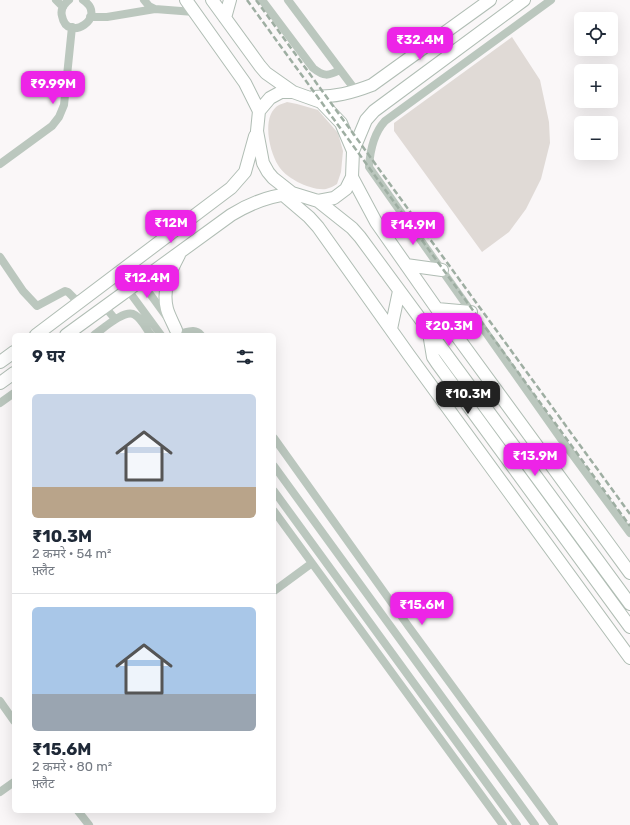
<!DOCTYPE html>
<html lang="hi">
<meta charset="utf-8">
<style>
:root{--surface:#fff;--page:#f6f6f7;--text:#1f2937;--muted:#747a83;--line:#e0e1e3;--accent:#ed24e7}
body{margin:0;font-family:Rubik,"Noto Sans Devanagari",sans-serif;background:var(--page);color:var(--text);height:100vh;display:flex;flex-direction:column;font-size:15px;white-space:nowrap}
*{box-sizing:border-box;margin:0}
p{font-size:13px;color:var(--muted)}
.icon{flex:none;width:22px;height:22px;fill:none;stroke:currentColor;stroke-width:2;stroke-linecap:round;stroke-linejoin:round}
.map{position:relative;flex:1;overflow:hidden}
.panel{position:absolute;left:12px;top:333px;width:264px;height:480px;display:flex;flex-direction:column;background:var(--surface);border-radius:6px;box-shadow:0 4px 16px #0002}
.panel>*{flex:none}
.tools{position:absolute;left:574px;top:12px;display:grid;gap:8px}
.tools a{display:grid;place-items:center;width:44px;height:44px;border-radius:6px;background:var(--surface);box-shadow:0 4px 16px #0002;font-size:20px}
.price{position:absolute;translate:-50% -34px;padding:0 9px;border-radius:8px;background:var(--accent);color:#fff;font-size:13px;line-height:26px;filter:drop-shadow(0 1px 2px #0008)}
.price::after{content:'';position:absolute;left:50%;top:24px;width:12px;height:9px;margin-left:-6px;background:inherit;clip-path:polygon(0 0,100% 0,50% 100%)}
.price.active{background:#222;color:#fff}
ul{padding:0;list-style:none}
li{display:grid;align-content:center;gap:8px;height:212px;padding:0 20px}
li+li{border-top:1px solid var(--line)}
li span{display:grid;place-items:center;height:124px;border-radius:6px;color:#555}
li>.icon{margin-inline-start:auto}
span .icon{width:72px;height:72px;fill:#fffc;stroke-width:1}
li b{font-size:17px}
h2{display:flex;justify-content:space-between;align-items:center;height:48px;padding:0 20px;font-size:17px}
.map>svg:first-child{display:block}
.green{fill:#e0dad6}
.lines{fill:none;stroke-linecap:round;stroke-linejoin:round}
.secondary-casing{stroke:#b0bdb4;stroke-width:14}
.street{stroke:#bbc7be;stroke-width:8}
.secondary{stroke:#fff;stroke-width:12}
.rail{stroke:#9eaea2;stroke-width:2.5;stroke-dasharray:6 3;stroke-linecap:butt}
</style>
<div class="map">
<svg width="630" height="825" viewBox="0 0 630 825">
<rect width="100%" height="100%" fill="#faf7f8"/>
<path class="green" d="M512 37 540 80 549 122 550 143 541 179 526 209 509 232 482 252 394 131V123Z
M287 102 297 104 318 110 338 133 343 151 341 172 337 184C334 186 330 188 326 189 311 191 285 178 278 165 269 151 261 115 279 105 281 104 285 103 287 102Z"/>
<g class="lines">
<defs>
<path id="secondary" d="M186 0 245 83 259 111
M212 0 260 66 266 73 293 92
M225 18 230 0
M313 97C335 97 351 93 372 85L490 0
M353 151 366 120 374 111 524 0
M352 177 346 189 334 198 318 201 292 193 273 178 268 172 263 163 257 131 259 111 270 98 281 92H293L321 102 341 123 353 151 352 177 376 222 437 309 630 573
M282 194 309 217 318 227 409 355 630 658
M318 201 352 228 360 237 630 604
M406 265 442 270
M437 309 471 312
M391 329 399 291
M176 330C173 323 169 316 167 309 162 289 170 272 179 255
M429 333 433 357 437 363 630 627
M36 335 231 188 245 172 255 136
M66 335 231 215C249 204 268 196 289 194
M0 362 14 352
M0 383 14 373"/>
</defs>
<use href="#secondary" class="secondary-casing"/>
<path class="street" d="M56 0 63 7
M69 0C64 4 60 9 62 16 67 44 109 17 83 0
M144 0 149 6 155 9 194 12
M262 0 313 68C324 77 328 76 340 70
M288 0 356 91
M551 0 385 121C374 133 370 151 369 167L561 439 630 533
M90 17H107L155 9
M0 164 52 126 59 117 64 105 72 27
M0 257 23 291 37 306 65 291 68 292 79 303
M129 265 166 316
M117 275 161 335
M105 307 115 319
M179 334C188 332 195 328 201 335
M94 335C103 329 125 308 135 315 142 319 146 329 151 335
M0 403 14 393
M274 438 409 627 554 825
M274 466 535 825
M274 491 517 825
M274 511 503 825
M274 591 312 563
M0 701 14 721
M0 792 14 782
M78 811 89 825"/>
<use href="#secondary" class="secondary"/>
<path class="rail" d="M247 0 630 526
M256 0 630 514"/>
</g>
</svg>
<div class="tools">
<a><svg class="icon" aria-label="locate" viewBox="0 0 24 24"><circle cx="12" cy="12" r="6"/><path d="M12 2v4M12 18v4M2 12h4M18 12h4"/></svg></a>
<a>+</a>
<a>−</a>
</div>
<b class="price" style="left:420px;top:61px">₹32.4M</b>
<b class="price" style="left:53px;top:105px">₹9.99M</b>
<b class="price" style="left:171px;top:244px">₹12M</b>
<b class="price" style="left:413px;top:246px">₹14.9M</b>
<b class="price" style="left:147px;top:299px">₹12.4M</b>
<b class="price" style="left:449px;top:347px">₹20.3M</b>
<b class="price active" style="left:468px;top:415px">₹10.3M</b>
<b class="price" style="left:535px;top:477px">₹13.9M</b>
<b class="price" style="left:422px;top:626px">₹15.6M</b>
<section class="panel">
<h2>9 घर<svg class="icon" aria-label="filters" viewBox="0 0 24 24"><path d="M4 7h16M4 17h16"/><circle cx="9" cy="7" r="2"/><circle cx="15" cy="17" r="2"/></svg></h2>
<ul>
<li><span style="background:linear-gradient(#c9d6e8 75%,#b9a48a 0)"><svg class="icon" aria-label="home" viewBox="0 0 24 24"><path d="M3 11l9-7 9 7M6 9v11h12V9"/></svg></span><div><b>₹10.3M</b><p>2 कमरे · 54 m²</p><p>फ़्लैट</p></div></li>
<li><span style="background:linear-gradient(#a9c7e8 70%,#9aa5b1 0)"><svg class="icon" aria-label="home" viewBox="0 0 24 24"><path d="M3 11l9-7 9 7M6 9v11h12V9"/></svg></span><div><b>₹15.6M</b><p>2 कमरे · 80 m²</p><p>फ़्लैट</p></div></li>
</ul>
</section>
</div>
